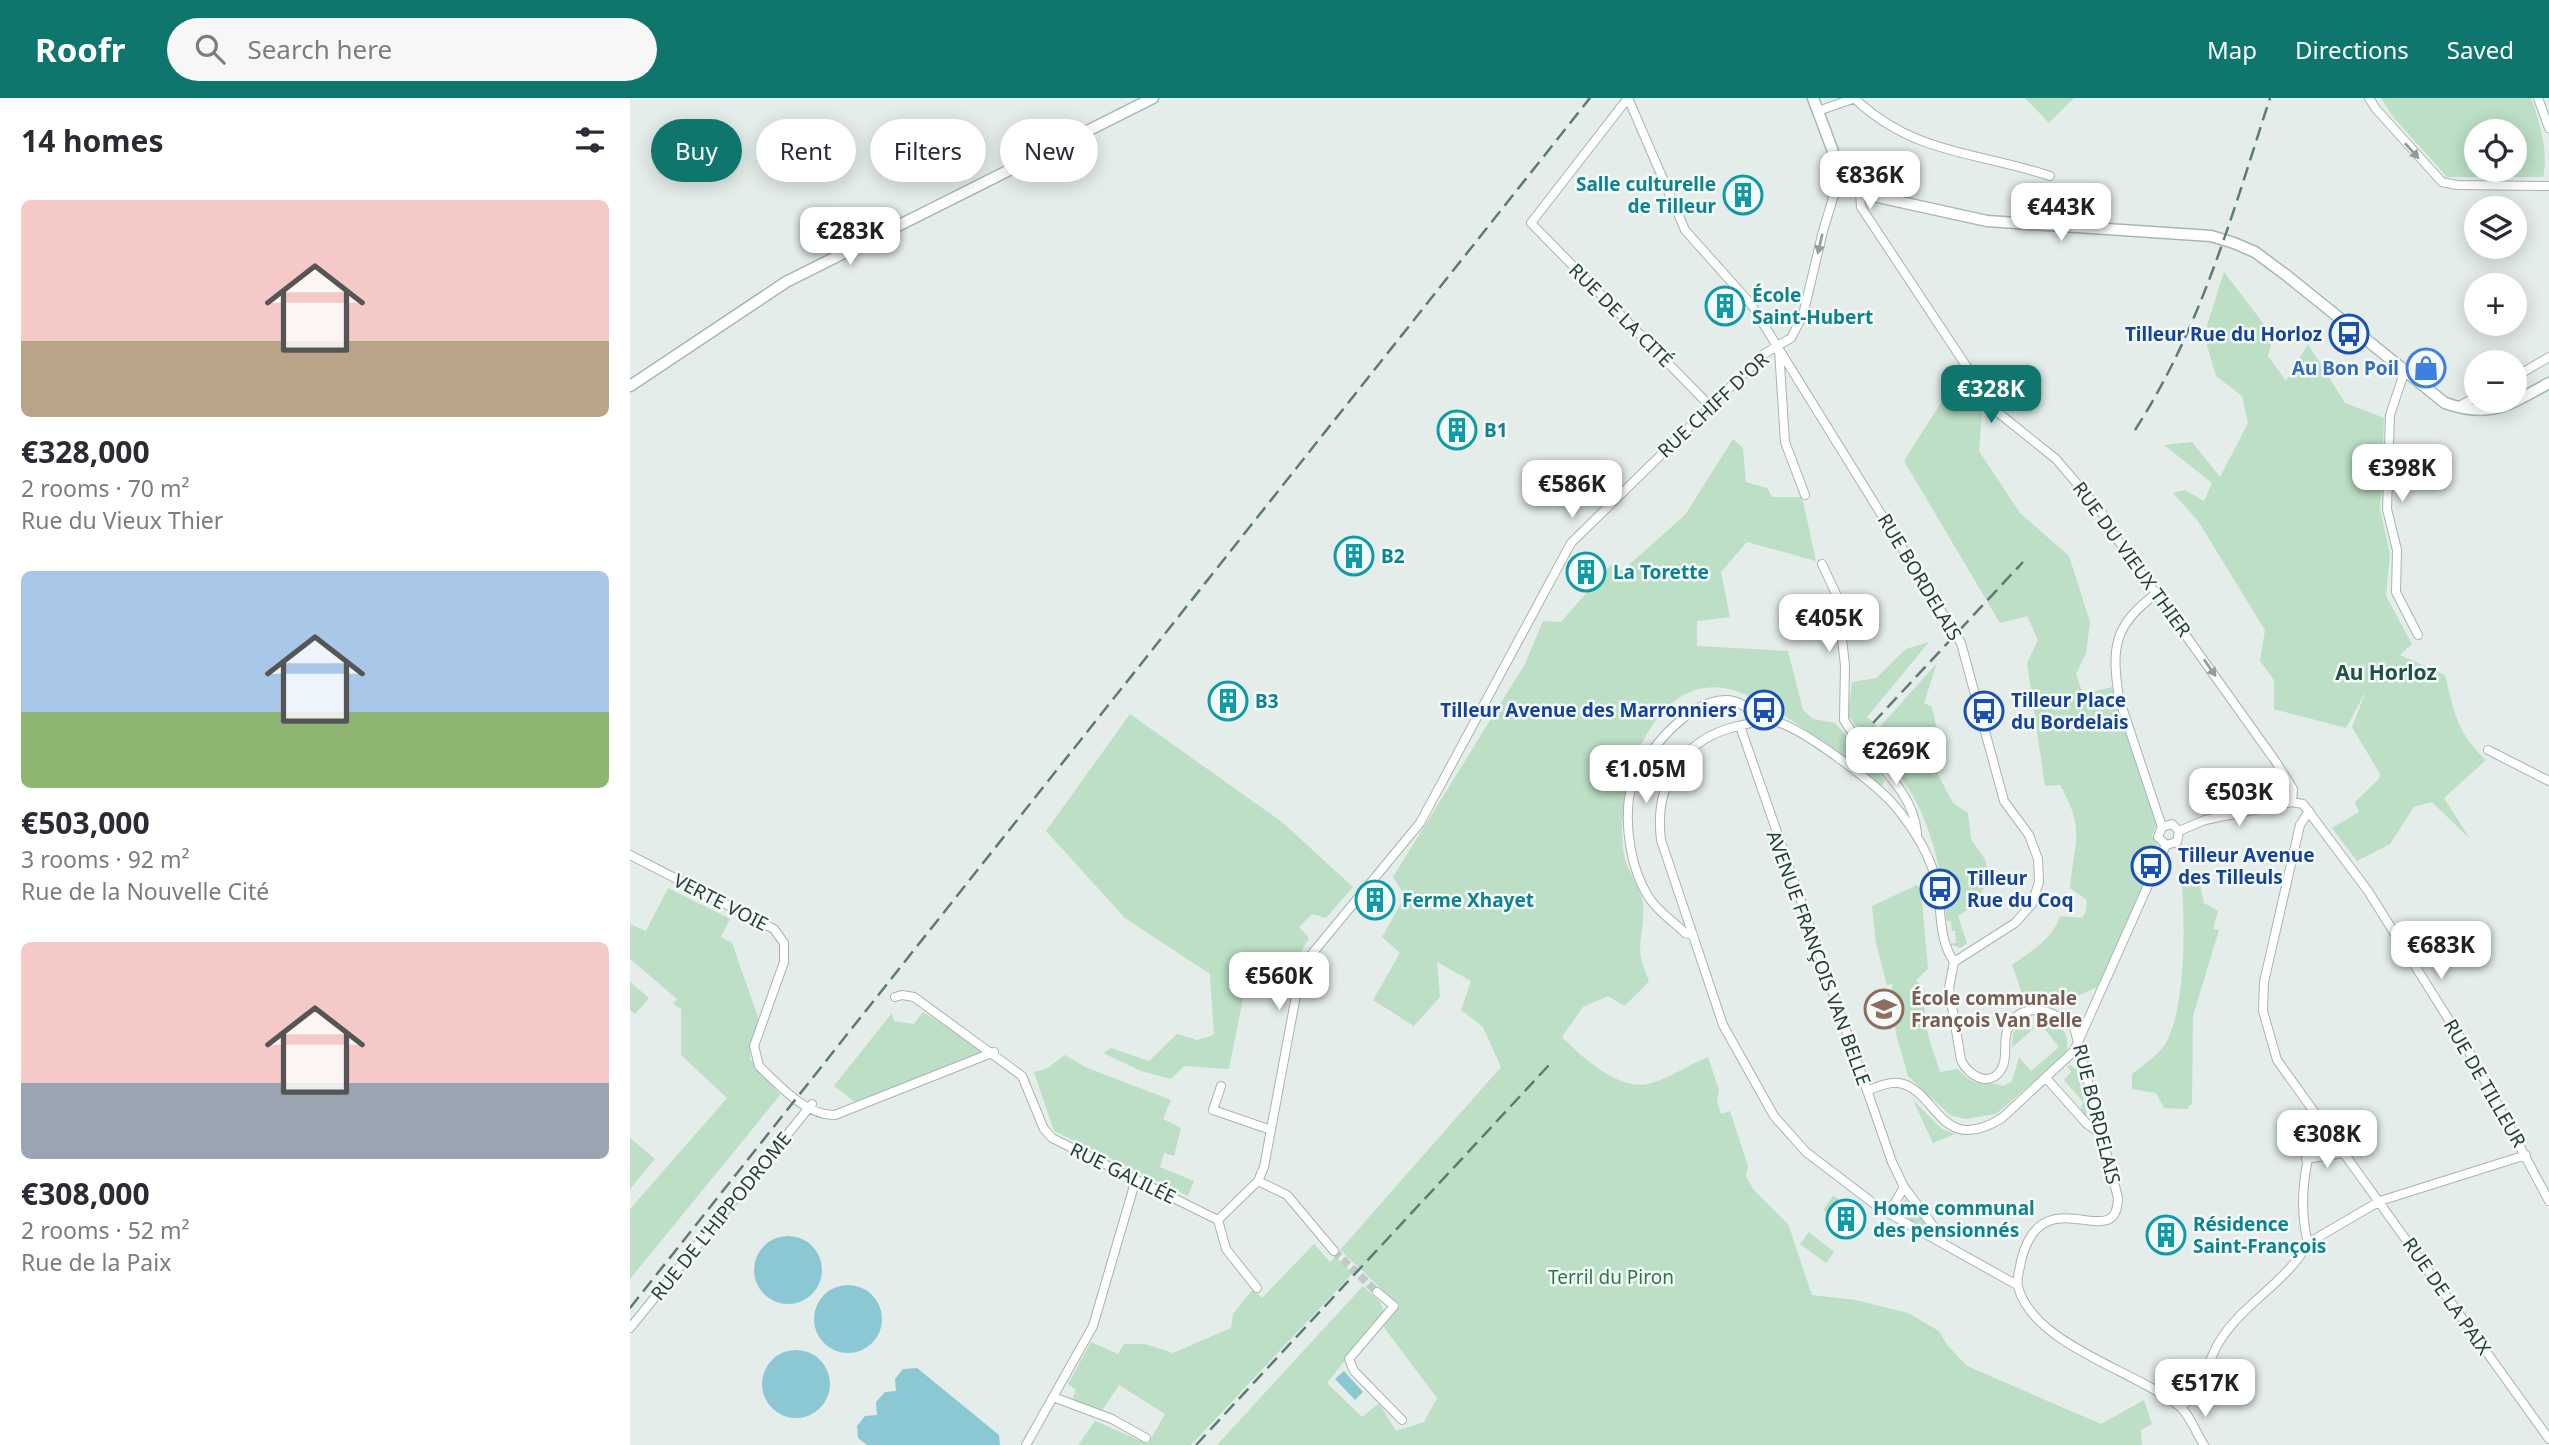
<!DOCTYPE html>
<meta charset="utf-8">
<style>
:root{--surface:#fff;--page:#f7f7f7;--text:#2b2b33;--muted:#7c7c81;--accent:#0f766e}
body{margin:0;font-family:"Noto Sans",sans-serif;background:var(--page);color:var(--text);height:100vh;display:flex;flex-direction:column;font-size:26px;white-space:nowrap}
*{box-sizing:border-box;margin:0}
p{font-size:23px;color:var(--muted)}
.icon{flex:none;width:38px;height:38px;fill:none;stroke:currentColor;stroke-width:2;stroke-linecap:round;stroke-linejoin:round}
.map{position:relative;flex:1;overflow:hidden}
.drawer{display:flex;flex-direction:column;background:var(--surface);width:630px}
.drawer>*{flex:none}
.guide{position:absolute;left:21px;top:21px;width:665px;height:63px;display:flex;gap:14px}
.tools{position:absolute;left:1834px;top:21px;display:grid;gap:14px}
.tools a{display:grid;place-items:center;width:63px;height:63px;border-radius:50%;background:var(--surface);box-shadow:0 4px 18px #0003;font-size:35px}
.price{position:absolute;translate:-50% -60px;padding:0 16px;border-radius:14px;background:#fff;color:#222;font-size:23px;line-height:46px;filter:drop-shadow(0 2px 4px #0008)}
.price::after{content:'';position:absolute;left:50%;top:42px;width:21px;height:16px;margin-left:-10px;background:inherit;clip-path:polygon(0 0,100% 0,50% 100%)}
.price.on{background:var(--accent);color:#fff}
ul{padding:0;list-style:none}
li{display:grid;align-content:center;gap:14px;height:371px;padding:0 21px}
li span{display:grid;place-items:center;height:217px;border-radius:10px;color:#555}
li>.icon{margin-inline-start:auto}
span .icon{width:126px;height:126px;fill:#fffc;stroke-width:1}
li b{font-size:30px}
h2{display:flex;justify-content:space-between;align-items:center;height:84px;padding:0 21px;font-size:30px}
.chip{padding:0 24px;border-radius:32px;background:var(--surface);box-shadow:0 4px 18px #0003;font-size:24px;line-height:63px}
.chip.on{background:var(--accent);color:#fff}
header{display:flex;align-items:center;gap:42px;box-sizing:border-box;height:98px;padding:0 35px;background:var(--accent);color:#fff}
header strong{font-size:33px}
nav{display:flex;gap:38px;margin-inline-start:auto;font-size:24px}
.search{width:490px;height:63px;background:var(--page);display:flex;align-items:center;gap:18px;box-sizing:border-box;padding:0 24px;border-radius:38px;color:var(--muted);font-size:26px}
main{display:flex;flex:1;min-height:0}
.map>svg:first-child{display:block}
.green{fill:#bcdfc5;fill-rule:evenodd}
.water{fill:#8bc8d3}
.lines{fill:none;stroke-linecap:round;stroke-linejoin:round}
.street-tunnel{stroke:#bdcac5;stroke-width:8;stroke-dasharray:8 4;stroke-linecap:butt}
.street-casing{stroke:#a6b5b0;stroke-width:10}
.secondary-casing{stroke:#a2b9b1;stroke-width:13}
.street{stroke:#fff;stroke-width:8}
.secondary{stroke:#fff;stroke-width:10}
.rail{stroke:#5d7b73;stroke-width:2.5;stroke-dasharray:14 7;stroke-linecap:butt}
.oneway{fill:#919f9b}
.labels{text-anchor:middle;stroke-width:5;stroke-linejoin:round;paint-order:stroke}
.culture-label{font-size:19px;font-weight:bold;fill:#0d838f;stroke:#f4faf7;text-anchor:start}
.street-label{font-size:19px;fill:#233f37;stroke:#f4faf7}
.transit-label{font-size:19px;font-weight:bold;fill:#164399;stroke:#f4faf7;text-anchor:start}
.shop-label{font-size:19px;font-weight:bold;fill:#366cbe;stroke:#f4faf7;text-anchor:end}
.education-label{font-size:19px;font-weight:bold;fill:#785e54;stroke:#f4faf7;text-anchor:start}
.park-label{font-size:19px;fill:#2c7748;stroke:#f4faf7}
.neighbourhood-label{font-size:21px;font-weight:bold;fill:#1e5245;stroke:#f4faf7}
</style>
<header>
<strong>Roofr</strong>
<div class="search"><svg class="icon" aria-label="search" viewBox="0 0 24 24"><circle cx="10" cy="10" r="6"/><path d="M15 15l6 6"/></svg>Search here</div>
<nav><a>Map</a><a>Directions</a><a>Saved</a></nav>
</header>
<main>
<section class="drawer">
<h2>14 homes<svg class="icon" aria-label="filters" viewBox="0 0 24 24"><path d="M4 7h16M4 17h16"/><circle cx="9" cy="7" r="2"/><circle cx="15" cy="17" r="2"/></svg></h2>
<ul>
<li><span style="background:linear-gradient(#f6c9c9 65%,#b9a48a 0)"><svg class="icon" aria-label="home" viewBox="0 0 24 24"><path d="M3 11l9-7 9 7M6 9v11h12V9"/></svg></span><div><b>€328,000</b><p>2 rooms · 70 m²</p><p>Rue du Vieux Thier</p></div></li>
<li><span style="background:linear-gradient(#a9c7e8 65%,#8fb573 0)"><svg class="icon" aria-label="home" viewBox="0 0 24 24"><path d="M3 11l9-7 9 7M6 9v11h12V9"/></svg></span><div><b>€503,000</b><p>3 rooms · 92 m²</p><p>Rue de la Nouvelle Cité</p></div></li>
<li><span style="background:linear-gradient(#f6c9c9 65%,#9aa5b1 0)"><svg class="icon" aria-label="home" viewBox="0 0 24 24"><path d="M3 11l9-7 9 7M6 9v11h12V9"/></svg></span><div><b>€308,000</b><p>2 rooms · 52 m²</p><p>Rue de la Paix</p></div></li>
</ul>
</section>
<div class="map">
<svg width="1919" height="1347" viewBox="0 0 1919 1347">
<rect width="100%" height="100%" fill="#e4ede9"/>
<path class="green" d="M1395 0H1444L1419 25Z
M1751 0H1901C1910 24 1919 56 1913 79H1817L1764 20ZM1885 33V72H1846V33Z
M1594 174 1643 238 1638 258 1656 283 1678 246 1715 305 1754 320 1750 411 1760 456 1756 498 1782 546 1770 557 1815 577C1824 613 1827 636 1856 662L1814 700 1840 741 1802 704 1784 709 1760 746 1727 763 1702 730 1729 714 1725 704 1749 681 1750 676 1722 629 1736 593 1716 630 1644 611V582L1630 563 1635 532 1568 423 1543 395 1555 392 1574 403 1582 385 1534 347 1562 344 1590 379 1618 325 1612 298 1586 278 1574 237Z
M1334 268 1353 303 1349 353 1390 415 1439 458 1460 524 1456 555 1446 576 1453 596 1482 589 1527 726 1522 738 1529 751 1515 788 1467 889 1443 900 1394 901 1382 867C1401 853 1423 841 1430 818L1452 820 1456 813 1457 802 1440 790C1444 742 1456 733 1430 687L1415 688 1397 565 1408 542 1397 518 1370 525 1274 363Z
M1103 341 1113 350 1116 384 1137 390 1142 399H1172L1186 463 1117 444 1091 474 1100 519 1067 523V548L1158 553 1173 612 1183 621 1205 625 1255 683 1251 689C1212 660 1145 602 1099 591 1018 573 981 701 995 761 999 776 1011 790 1013 805 1015 821 1010 837 1010 853 1010 863 1016 874 1019 884L994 908 978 898 953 909 932 939C952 959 990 995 1022 985 1041 979 1059 967 1078 959L1089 992 1087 1003 1091 1016 1100 1013 1118 1068 1116 1078 1123 1091 1158 1126 1182 1197 1226 1202 1278 1215 1309 1233 1317 1247 1337 1268 1471 1326 1514 1302 1522 1326 1511 1332 1512 1347H587L733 1188 750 1204 754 1213 697 1285 732 1319 749 1305 766 1333 794 1324 807 1300 753 1228 770 1208 710 1152 871 969 853 929 831 912 841 883 807 864 810 899 784 928 743 902 770 855 752 839 775 798 763 779 895 566 913 523 931 524 982 466 992 473 1055 417Z
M1299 544 1237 619 1249 630 1307 565 1294 605 1302 609 1310 645 1304 669 1323 705 1338 715 1341 741 1356 763 1358 783 1345 807 1328 818 1337 845 1331 850 1319 846 1326 845 1325 833H1322L1321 823H1317C1312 779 1305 738 1283 698 1268 671 1238 643 1218 618L1222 584 1246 580 1276 551Z
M500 616 652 724 723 789 696 820 682 816 669 829 679 840 659 874 620 865 599 971 554 968 541 981 511 973 473 955 481 950 519 963 547 936 567 942 584 937 580 876 495 820 416 733Z
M1287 787 1291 792 1298 871 1286 882 1291 888 1298 937 1310 974 1328 971C1350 994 1350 980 1373 988L1382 983 1389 959 1401 973 1429 949 1405 919C1426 920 1444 934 1435 957L1366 1016 1335 1021 1320 1017 1278 978 1266 936 1262 886 1257 887 1246 846 1242 808Z
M1570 787 1574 805 1588 813 1583 831 1589 832 1563 918 1562 1005 1557 1011 1534 1010 1526 995 1502 991V976C1512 968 1527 958 1534 948 1556 915 1555 827 1552 788Z
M38 790 100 821 91 839 102 845 129 922 120 947V961L150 997 0 1181V1111L97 1000 51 957V911L43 906 47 901 0 861V826L16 833Z
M0 884 19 900 5 916 0 912Z
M293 914 357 953 225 1004 204 988 262 915 264 923 284 926Z
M1392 923 1404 930 1382 950 1383 935Z
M435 957 455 969 541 1002 533 1021 551 1030 544 1058 534 1055 530 1069 564 1083 558 1098 424 1033 404 974 416 971Z
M1440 967 1447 972 1457 1018 1450 1013 1453 1004 1434 982 1441 974 1437 968Z
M1283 1002 1312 1031 1325 1036 1303 1045Z
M0 1040 25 1061 0 1091Z
M1203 1098 1212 1103 1202 1118 1193 1112Z
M1276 1101 1299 1130 1298 1132 1264 1114Z
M1179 1134 1204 1154 1196 1165 1170 1146Z
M684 1146 700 1164 705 1159 723 1175 561 1347H448L465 1323 518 1346 535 1316 489 1287 471 1314 442 1302 446 1292 438 1286 461 1244 488 1256 494 1246H515L543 1255 601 1230 603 1216 623 1191 632 1200Z"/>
<path class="water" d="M124 1172a34 34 0 1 1 68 0a34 34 0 1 1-68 0Z
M184 1221a34 34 0 1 1 68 0a34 34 0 1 1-68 0Z
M132 1286a34 34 0 1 1 68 0a34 34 0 1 1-68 0Z
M287 1270 369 1337 370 1347H237L228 1340 227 1328 235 1318 247 1317 246 1304 255 1294 266 1293 265 1281 273 1271Z
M714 1273 733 1294 725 1302 705 1281Z"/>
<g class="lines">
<path class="street-tunnel" d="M704 1153 747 1194"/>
<defs>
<path id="street" d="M998 0 1055 132 1121 206 1331 545 1374 703 1399 737 1408 761 1409 784 1402 806 1385 825 1324 864 1319 890 1331 962C1338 978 1361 991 1372 970 1378 959 1373 945 1377 933 1388 900 1425 912 1444 929L1488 1100C1487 1159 1412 1076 1391 1163 1390 1171 1386 1181 1388 1189 1404 1247 1504 1272 1548 1307 1559 1315 1566 1335 1574 1347
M998 0 901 125 1080 308
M1224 0C1286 58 1346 53 1420 78
M1739 0 1746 11 1812 84 1827 87 1919 88
M1908 0 1919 30
M1188 13 1225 0
M1230 95 1231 109 1366 313 1426 361 1472 415 1482 434 1646 664 1663 691 1662 704
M1149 252 1155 344 1175 397
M1775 272 1760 317 1757 411 1767 452 1766 494 1788 537
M1885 279 1919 259
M1827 309 1846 299
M1192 466 1207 498 1215 567 1214 622C1237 662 1282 686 1287 735
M1527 495C1484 527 1481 548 1489 600L1532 729
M1110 628 1262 1064 1274 1089 1312 1140
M1858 652 1919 683
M1679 713 1670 727 1634 884 1633 913 1647 962 1919 1341
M1549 733 1575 722 1662 704 1673 706 1738 793 1841 957 1919 1103
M1536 747 1528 739 1532 729 1542 726 1549 733
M1536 747 1547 744 1549 733
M0 757 144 831 154 845V864L124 948 129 968C149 987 176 1018 205 1017L364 954
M1063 837 1055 835C1044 824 1026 812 1018 798 1001 771 995 731 999 700 1006 655 1091 560 1127 623
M1324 864C1308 840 1312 814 1307 787 1301 757 1284 731 1265 708 1245 685 1173 630 1144 623 1132 620 1120 626 1108 628 1052 641 1024 686 1031 742L1093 927 1144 1018 1176 1054 1251 1111 1387 1187
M265 899 272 897 284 899 392 978 414 1031 422 1040 588 1122
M1416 980 1457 1026 1464 1031 1469 1030
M591 988 583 1012 641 1032
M1237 993C1247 989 1257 984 1269 985 1308 992 1309 1059 1372 1020L1444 953 1536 747
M1676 1061 1713 1055
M628 1083 657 1097 704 1153
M1251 1111 1263 1108 1274 1089
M588 1122 628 1083 634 1069 670 876 676 863 790 725 941 445 1134 256 1161 240 1173 217 1193 133 1203 100 1214 83
M588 1122 596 1151 627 1190
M1678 1145 1750 1103 1896 1057
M747 1194 764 1208 719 1261 724 1273 772 1322
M0 1230 182 1006
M423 1299 482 1321 516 1340
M1551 1309C1575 1293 1576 1263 1591 1241 1615 1204 1657 1184 1678 1145 1667 1103 1676 1062 1688 1021
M396 1347 463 1228 506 1081"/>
<path id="secondary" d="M1183 0 1214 83 1230 95 1357 123 1581 138 1604 145 1625 154 1656 177 1815 305C1861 321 1879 307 1919 285
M0 288 156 184 523 0"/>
</defs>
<use href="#street" class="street-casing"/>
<use href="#secondary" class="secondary-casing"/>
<use href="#street" class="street"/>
<use href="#secondary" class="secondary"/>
<path class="rail" d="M1505 332C1571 230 1603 114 1640 0
M1243 625 1393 464
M0 1210 960 0
M566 1347 919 967"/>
</g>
<defs><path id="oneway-solid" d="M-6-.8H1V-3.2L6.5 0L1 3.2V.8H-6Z" transform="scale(1.75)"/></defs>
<g class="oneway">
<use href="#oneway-solid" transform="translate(1782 53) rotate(48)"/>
<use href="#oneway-solid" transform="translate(1190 146) rotate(103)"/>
<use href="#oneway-solid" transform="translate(1580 570) rotate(55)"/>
</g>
<defs>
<symbol id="building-ring" viewBox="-11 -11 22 22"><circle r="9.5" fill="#f4faf7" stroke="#0f9aa8" stroke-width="1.5"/><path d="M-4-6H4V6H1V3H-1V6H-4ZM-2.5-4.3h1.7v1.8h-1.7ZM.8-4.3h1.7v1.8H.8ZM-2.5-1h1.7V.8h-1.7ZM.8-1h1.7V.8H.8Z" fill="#0f9aa8"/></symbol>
<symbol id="bus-ring" viewBox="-11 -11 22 22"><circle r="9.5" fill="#f4faf7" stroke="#1a4fb4" stroke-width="1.5"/><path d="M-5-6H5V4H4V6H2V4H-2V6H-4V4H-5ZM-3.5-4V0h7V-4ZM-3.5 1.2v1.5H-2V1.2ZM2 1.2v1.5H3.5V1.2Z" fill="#1a4fb4"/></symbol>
<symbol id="shop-ring" viewBox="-11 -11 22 22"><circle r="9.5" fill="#f4faf7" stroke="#3f7fe0" stroke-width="1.5"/><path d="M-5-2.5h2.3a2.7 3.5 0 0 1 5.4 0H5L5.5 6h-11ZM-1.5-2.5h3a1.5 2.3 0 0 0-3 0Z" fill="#3f7fe0"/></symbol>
<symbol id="school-ring" viewBox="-11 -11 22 22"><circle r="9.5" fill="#f4faf7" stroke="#8d6e63" stroke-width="1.5"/><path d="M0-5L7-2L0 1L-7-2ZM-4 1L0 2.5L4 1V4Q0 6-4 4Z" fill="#8d6e63"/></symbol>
</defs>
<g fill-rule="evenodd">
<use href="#building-ring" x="1091" y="75" width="44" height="44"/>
<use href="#building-ring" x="1073" y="186" width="44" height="44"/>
<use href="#bus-ring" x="1697" y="214" width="44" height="44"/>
<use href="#shop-ring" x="1774" y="248" width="44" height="44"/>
<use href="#building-ring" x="805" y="310" width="44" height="44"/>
<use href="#building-ring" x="702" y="436" width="44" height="44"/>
<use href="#building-ring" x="934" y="452" width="44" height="44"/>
<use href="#building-ring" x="576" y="581" width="44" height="44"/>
<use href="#bus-ring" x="1112" y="590" width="44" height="44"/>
<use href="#bus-ring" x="1332" y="591" width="44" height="44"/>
<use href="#bus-ring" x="1499" y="746" width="44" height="44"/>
<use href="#bus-ring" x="1288" y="769" width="44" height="44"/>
<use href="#building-ring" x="723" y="780" width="44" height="44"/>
<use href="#school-ring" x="1232" y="889" width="44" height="44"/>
<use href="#building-ring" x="1194" y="1099" width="44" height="44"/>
<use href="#building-ring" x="1514" y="1115" width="44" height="44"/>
</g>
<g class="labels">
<g class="culture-label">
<text x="1086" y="93" text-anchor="end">Salle culturelle<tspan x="1086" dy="22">de Tilleur</tspan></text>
<text x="1122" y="204">École<tspan x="1122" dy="22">Saint-Hubert</tspan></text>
<text x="854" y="339">B1</text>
<text x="751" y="465">B2</text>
<text x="983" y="481">La Torette</text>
<text x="625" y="610">B3</text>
<text x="772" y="809">Ferme Xhayet</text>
<text x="1243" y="1117">Home communal<tspan x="1243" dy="22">des pensionnés</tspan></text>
<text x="1563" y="1133">Résidence<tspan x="1563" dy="22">Saint-François</tspan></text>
</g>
<g class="street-label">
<text transform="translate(991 217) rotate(45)" y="7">RUE DE LA CITÉ</text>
<text transform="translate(1083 307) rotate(-43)" y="7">RUE CHIFF D'OR</text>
<text transform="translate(1502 461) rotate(54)" y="7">RUE DU VIEUX THIER</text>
<text transform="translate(1290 479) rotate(59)" y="7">RUE BORDELAIS</text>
<text transform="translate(91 804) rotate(27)" y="7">VERTE VOIE</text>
<text transform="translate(1189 860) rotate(70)" y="7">AVENUE FRANÇOIS VAN BELLE</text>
<text transform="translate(1855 985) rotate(60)" y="7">RUE DE TILLEUR</text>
<text transform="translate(1467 1016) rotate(76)" y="7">RUE BORDELAIS</text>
<text transform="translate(493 1075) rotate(26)" y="7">RUE GALILÉE</text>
<text transform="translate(91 1118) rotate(-51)" y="7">RUE DE L'HIPPODROME</text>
<text transform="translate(1817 1198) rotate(55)" y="7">RUE DE LA PAIX</text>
</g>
<g class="transit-label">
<text x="1692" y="243" text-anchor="end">Tilleur Rue du Horloz</text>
<text x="1381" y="609">Tilleur Place<tspan x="1381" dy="22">du Bordelais</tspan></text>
<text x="1107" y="619" text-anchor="end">Tilleur Avenue des Marronniers</text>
<text x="1548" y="764">Tilleur Avenue<tspan x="1548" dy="22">des Tilleuls</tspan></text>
<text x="1337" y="787">Tilleur<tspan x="1337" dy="22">Rue du Coq</tspan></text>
</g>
<g class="shop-label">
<text x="1769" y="277">Au Bon Poil</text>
</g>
<g class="education-label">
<text x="1281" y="907">École communale<tspan x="1281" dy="22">François Van Belle</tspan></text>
</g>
<g class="park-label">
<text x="981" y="1186">Terril du Piron</text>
</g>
<g class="neighbourhood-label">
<text x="1756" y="582">Au Horloz</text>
</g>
</g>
</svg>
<div class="tools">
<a><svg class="icon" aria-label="locate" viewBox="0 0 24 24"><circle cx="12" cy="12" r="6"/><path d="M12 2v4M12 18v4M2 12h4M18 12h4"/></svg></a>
<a><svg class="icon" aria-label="layers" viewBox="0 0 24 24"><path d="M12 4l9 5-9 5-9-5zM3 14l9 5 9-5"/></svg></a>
<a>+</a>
<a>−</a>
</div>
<b class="price" style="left:1240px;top:113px">€836K</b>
<b class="price" style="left:1431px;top:145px">€443K</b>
<b class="price" style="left:220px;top:169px">€283K</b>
<b class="price on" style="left:1361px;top:327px">€328K</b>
<b class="price" style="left:1772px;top:406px">€398K</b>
<b class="price" style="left:942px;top:422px">€586K</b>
<b class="price" style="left:1199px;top:556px">€405K</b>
<b class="price" style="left:1266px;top:689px">€269K</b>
<b class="price" style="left:1016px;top:707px">€1.05M</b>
<b class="price" style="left:1609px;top:730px">€503K</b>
<b class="price" style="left:1811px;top:883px">€683K</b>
<b class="price" style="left:649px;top:914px">€560K</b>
<b class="price" style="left:1697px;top:1072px">€308K</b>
<b class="price" style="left:1575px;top:1321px">€517K</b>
<div class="guide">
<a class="chip on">Buy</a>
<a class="chip">Rent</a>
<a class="chip">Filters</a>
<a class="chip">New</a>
</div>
</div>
</main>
